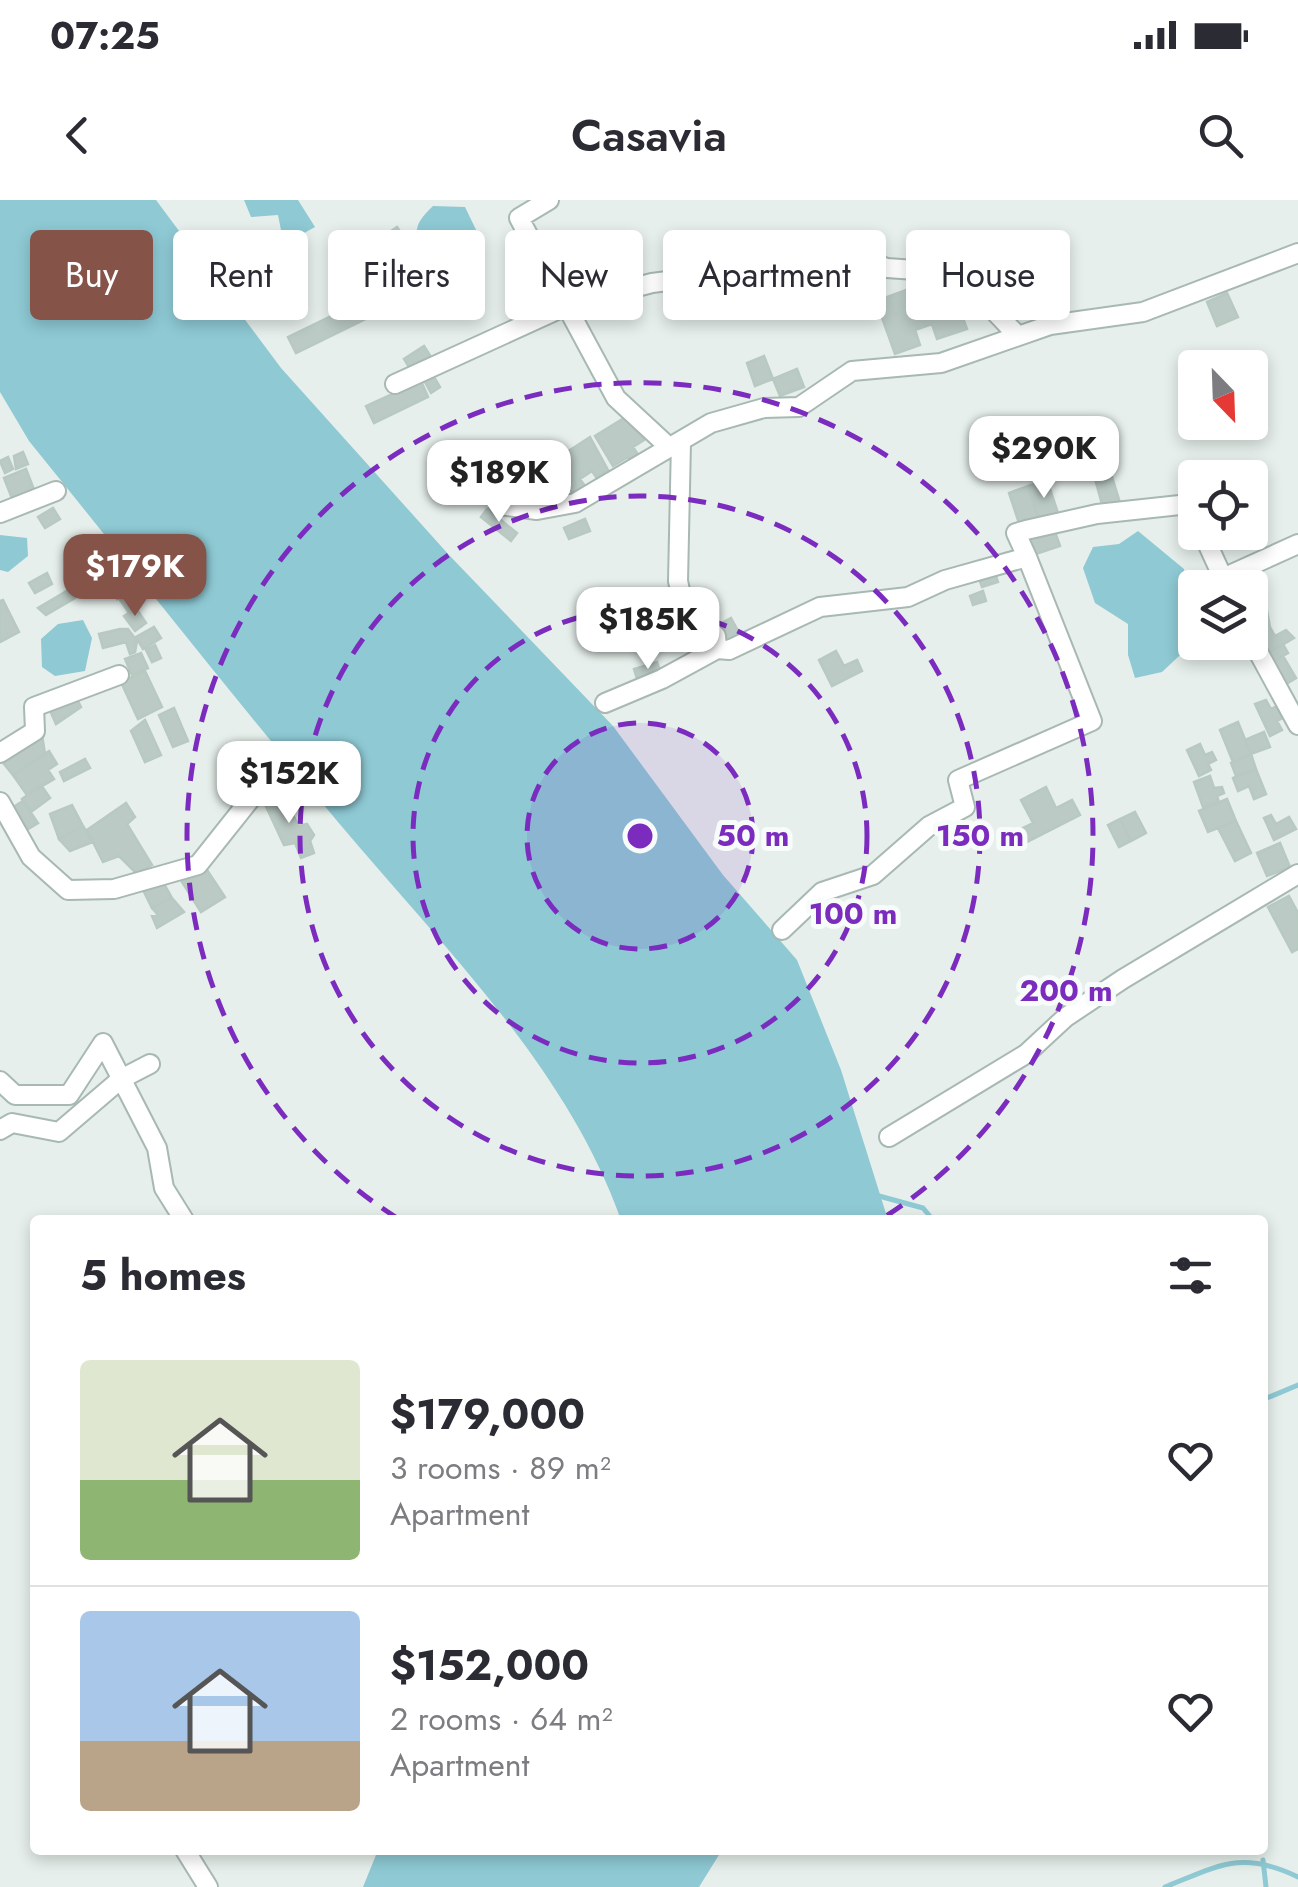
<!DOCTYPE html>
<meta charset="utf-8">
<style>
:root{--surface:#fff;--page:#f7f7f7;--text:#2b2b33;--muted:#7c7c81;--line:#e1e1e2;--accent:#855347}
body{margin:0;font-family:Jost,sans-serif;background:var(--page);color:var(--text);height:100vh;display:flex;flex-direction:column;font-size:38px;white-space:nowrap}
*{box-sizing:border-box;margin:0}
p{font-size:32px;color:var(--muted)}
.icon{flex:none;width:55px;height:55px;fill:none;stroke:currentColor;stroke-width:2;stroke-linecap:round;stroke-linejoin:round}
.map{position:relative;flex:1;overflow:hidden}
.panel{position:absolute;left:30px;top:1015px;width:1238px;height:640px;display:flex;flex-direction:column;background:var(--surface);border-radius:10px;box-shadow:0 5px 15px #0003}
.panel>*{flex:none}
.hud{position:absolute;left:30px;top:30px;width:1240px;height:90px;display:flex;gap:20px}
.needle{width:65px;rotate:157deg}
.fabs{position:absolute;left:1178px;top:150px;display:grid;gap:20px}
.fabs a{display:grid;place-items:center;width:90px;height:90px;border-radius:10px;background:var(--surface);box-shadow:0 5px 15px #0003;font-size:50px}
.price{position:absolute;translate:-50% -85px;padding:0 22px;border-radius:20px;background:#fff;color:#222;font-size:32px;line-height:65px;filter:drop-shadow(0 2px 5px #0008)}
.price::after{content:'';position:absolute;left:50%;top:60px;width:30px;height:22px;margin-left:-15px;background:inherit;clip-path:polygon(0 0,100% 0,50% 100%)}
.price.on{background:var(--accent);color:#fff}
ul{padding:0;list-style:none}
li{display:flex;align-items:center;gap:30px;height:250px;padding:0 50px}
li+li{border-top:2px solid var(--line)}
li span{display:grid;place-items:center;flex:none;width:280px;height:200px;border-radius:10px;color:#555}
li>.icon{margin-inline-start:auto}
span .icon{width:120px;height:120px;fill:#fffc;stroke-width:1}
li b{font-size:42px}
h2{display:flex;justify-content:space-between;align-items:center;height:120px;padding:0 50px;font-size:42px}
.pill{padding:0 35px;border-radius:10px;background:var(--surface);box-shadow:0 5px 15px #0003;font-size:35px;line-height:90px}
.pill.on{background:var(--accent);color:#fff}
.status{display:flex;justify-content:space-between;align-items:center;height:70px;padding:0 50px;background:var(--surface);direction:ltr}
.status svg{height:28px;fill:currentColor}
header{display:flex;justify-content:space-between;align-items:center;height:130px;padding:0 50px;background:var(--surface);font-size:45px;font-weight:600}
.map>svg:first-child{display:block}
.water{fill:#8ec9d4}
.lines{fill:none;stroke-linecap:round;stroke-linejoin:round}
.stream{stroke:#8ec9d4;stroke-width:5}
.building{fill:#bbcac4;stroke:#b8c9c2;stroke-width:2.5}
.minor-casing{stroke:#a8b8b2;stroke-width:22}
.minor{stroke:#fff;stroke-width:18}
.ring{fill:none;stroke:#7b2cbf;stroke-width:5;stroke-dasharray:18 12}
.centre{fill:#7b2cbf;stroke:#f7fbf9;stroke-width:5}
.ring-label{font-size:30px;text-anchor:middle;font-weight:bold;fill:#7b2cbf;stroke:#f7fbf9;stroke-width:10;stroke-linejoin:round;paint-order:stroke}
</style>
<div class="status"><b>07:25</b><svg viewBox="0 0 49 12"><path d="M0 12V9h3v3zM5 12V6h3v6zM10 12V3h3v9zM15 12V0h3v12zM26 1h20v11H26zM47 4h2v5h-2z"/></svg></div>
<header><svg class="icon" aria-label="back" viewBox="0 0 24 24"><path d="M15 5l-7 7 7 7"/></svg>Casavia<svg class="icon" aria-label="search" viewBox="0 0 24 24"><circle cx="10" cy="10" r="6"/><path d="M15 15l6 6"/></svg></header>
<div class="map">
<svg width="1298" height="1687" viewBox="0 0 1298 1687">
<rect width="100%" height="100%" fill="#e6efeb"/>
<path class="water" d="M0 0H156L281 168 449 355 613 526 723 675 797 760 841 870 888 1020H621C567 867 441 745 338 622 233 497 132 368 29 241L0 192Z
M244 0H298L315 27 279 47 263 37 281 30 278 15 251 17Z
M433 6 465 7 479 36C461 56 452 64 424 54 412 32 415 23 433 6Z
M1138 331 1184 369 1193 443 1162 472 1135 478 1128 455V424L1095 403 1083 368 1093 347 1119 344Z
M0 335 27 338 28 356 8 372 0 370Z
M83 420 92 438 85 471 55 476 42 467 41 439 58 424Z
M378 1650H722L699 1687H363Z"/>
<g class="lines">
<path class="stream" d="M875 1001 879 996 923 1008 933 1020
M1262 1200 1298 1185
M1263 1660 1266 1687
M1165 1687C1220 1665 1242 1650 1298 1677"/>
</g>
<path class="building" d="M397 27 408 43 365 70 354 56Z
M258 43 268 62 250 71 240 52Z
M947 75 967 129 937 139 932 124 915 130 920 145 895 154 876 101Z
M365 83 380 112 296 153 288 137 362 101 356 88Z
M1227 93 1238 117 1217 126 1207 102Z
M424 146 433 160 412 172 404 159Z
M764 156 773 179 755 186 747 163Z
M797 169 804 187 780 196 773 179Z
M434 177 440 187 431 193 425 182Z
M421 181 428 197 374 223 366 206Z
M629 215 644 240 633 247 641 259 633 264 628 257 613 266 595 236Z
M590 237 608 270 596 277 592 271 580 279 589 292 577 300 568 286 538 307 521 282Z
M23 252 28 264 16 269 14 256Z
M8 257 13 269 5 273 0 261Z
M26 269 35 292 13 301 4 278Z
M1110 270 1120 303 1103 308 1094 275Z
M1047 280 1059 316 1040 322 1028 286Z
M1028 286 1040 322 1021 329 1009 293Z
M53 308 60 319 45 328 38 317Z
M487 309 517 333 511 341 481 317Z
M585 319 590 331 569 339 564 328Z
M1053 326 1060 346 1030 356 1024 336Z
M994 370 998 382 982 387 978 376Z
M47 373 52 384 35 393 29 383Z
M118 383 125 392 117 399 110 388Z
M70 389 75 398 46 415 38 408Z
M983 391 986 401 973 405 970 396Z
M125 392 136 408 129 413 118 397Z
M3 400 19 432 0 442V401Z
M136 408 146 423 135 431 124 416Z
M1267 411 1270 427 1261 432 1254 418Z
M731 418 742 438 724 447 713 428Z
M154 427 161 438 143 449 136 437Z
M1270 427 1275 436 1286 430 1294 438 1265 455 1261 432Z
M120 429H128L137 441 135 452 130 454 126 442 103 448 99 434Z
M1283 444 1288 453 1270 463 1265 455Z
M155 445 161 458 152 462 146 450Z
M836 451 844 466 857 460 862 471 832 486 819 460Z
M141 453 148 468 132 475 125 459Z
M1283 456 1296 478 1283 486 1270 463Z
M657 462 662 477 638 482 634 469Z
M145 471 162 507 138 519 121 482Z
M75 495 81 507 56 524 49 508Z
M1266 500 1271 509 1281 504 1287 516 1277 521 1282 530 1270 536 1255 504Z
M174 508 188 541 173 547 159 515Z
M145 520 161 555 145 562 131 531Z
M1238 522 1251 554 1233 562 1220 530Z
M1264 532 1270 547 1251 554 1245 540Z
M42 535 45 554 13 575 0 559Z
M1200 544 1205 555 1212 552 1216 560 1208 564 1211 570 1199 576 1187 550Z
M49 551 57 564 48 570 54 579 27 595 13 575Z
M1251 554 1256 569 1236 576 1231 563Z
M85 559 90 568 64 581 60 572Z
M1256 569 1266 594 1254 599 1249 586 1238 591 1233 578Z
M1210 576 1214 588 1222 587 1224 593 1217 596 1219 602 1203 607 1194 582Z
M41 585 50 598 31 612 22 599Z
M1046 587 1056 608 1072 600 1080 615 1023 644 1017 631 1033 623 1021 600Z
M281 593 299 626 307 624 314 635 310 641 314 653 301 658 295 643 284 645 263 600Z
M1227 599 1236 621 1208 632 1199 611Z
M23 601 38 623 25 631 12 608Z
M126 603 135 617 127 624 152 665 136 673 119 656 103 662 87 630Z
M72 605 83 626 59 639 50 614Z
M1135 612 1146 633 1131 641 1120 619Z
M1271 615 1276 624 1289 617 1296 629 1274 640 1264 618Z
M1120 619 1131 641 1119 647 1108 625Z
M1236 621 1251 653 1235 661 1218 628Z
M83 626 93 642 70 651 59 639Z
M1280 643 1290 667 1267 676 1257 653Z
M207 670 225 697 201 712 182 682Z
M163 682 172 698 152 708 143 690Z
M1289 696 1298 713V749L1292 752 1268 707Z
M172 698 184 712 157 728 152 716 158 715 152 708Z"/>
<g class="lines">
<defs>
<path id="minor" d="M549 0 519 18 616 198 670 248
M395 184 568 105 652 83 854 57 887 68 958 73 1018 136
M499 305 537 310 575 303 711 223 764 208 799 207 852 171 941 163 1050 125 1143 112 1298 53
M0 313 56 291
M1202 332 1223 378 1298 344
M1027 357 1016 333 1026 330 1097 314 1189 304 1195 317
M1250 437 1298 525
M717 449 729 450 820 407 908 397 945 380 1027 357 1092 521 958 580 965 607 929 626 873 675 822 692 782 730
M605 503 662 479 717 449 716 436 683 404 678 381 681 242
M0 553 35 531 34 507 119 475
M0 602 31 657 68 690 114 689 198 665 275 568
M0 881 15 895H69L103 843 157 948 164 988 184 1020
M0 930 12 923 59 932 121 879 150 864
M889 937 1026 854 1066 817 1123 779 1298 674
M185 1650 208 1687"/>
</defs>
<use href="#minor" class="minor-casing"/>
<use href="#minor" class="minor"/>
</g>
<circle cx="640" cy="636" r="113" fill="#7b2cbf" fill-opacity=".12"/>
<g class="ring">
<circle cx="640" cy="636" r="113"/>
<circle cx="640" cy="636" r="227"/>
<circle cx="640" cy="636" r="340"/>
<path d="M397 1018A453 453 0 1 1 883 1018"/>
</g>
<circle cx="640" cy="636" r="15" class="centre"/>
<g class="ring-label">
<text x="753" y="646">50 m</text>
<text x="980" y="646">150 m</text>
<text x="853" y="724">100 m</text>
<text x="1066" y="801">200 m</text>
</g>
</svg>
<div class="fabs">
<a><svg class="needle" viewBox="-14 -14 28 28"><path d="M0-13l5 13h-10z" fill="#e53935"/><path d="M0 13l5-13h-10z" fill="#7c7c81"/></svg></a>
<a><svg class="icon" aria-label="locate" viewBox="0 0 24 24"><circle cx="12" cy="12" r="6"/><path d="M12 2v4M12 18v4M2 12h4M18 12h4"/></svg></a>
<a><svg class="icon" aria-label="layers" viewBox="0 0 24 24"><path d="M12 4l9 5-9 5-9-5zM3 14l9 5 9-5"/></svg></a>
</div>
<b class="price" style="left:1044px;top:301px">$290K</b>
<b class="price" style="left:499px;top:325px">$189K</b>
<b class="price on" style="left:135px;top:419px">$179K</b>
<b class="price" style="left:648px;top:472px">$185K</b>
<b class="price" style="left:289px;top:626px">$152K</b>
<div class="hud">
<a class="pill on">Buy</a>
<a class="pill">Rent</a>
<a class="pill">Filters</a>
<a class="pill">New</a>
<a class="pill">Apartment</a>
<a class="pill">House</a>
</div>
<section class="panel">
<h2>5 homes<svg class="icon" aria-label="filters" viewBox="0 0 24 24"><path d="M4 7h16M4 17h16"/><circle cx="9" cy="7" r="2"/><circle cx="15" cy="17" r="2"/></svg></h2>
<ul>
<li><span style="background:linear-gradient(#dfe7d0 60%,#8fb573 0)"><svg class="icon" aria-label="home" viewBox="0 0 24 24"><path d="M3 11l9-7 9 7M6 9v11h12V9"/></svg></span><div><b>$179,000</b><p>3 rooms · 89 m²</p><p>Apartment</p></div><svg class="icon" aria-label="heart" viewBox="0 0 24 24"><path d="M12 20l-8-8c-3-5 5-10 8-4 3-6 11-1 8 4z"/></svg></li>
<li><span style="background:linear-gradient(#a9c7e8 65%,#b9a48a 0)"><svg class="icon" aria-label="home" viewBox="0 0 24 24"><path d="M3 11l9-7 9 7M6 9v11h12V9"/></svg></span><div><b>$152,000</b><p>2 rooms · 64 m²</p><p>Apartment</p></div><svg class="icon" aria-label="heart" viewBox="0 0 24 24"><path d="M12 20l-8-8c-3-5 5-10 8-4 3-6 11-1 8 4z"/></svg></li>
</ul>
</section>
</div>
